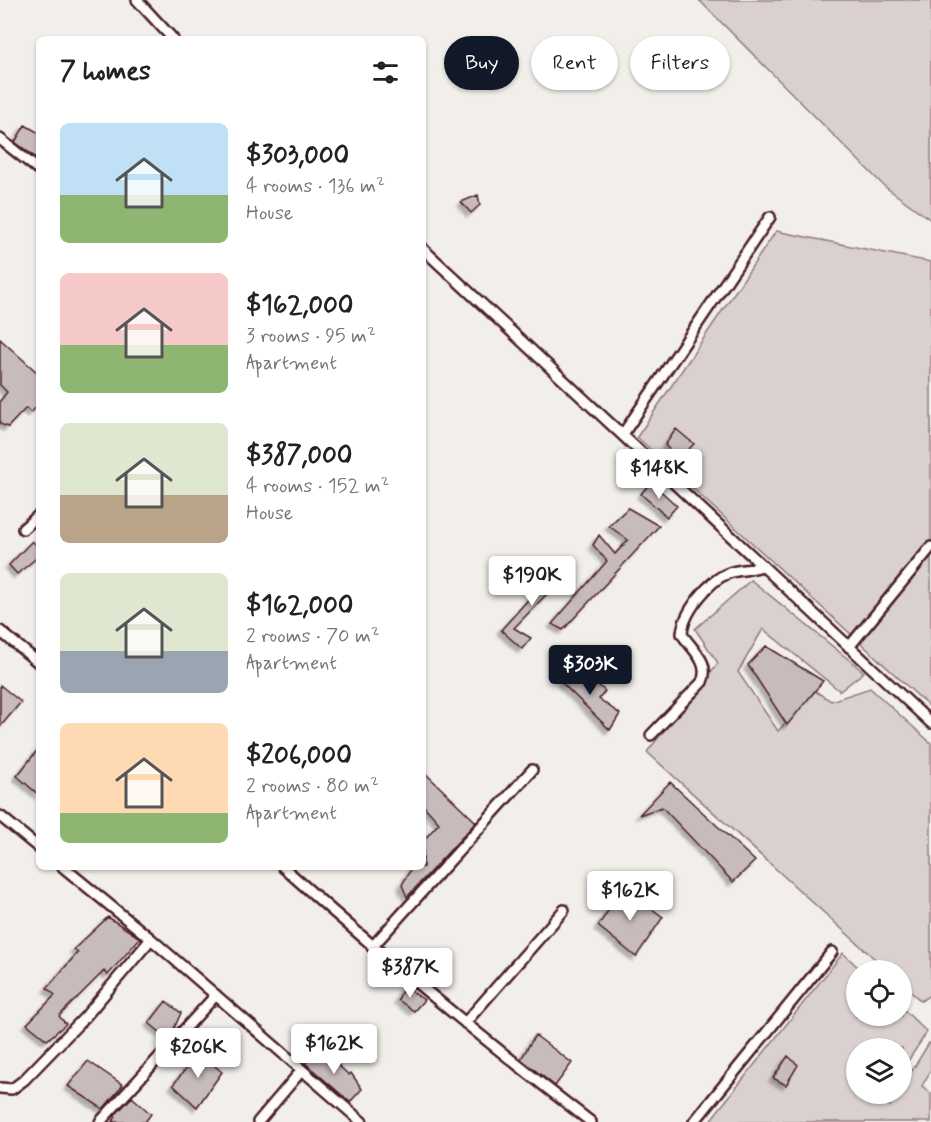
<!DOCTYPE html>
<meta charset="utf-8">
<style>
:root{--surface:#fff;--page:#f2f2f2;--text:#222;--muted:#767676;--accent:#111827}
body{margin:0;font-family:Mynerve,sans-serif;background:var(--page);color:var(--text);height:100vh;display:flex;flex-direction:column;font-size:22px;white-space:nowrap}
*{box-sizing:border-box;margin:0}
p{font-size:20px;color:var(--muted)}
.icon{flex:none;width:33px;height:33px;fill:none;stroke:currentColor;stroke-width:2;stroke-linecap:round;stroke-linejoin:round}
.map{position:relative;flex:1;overflow:hidden}
.drawer{position:absolute;left:36px;top:36px;width:390px;height:834px;display:flex;flex-direction:column;background:var(--surface);border-radius:9px;box-shadow:0 2px 4px #0004}
.drawer>*{flex:none}
.top-card{position:absolute;left:444px;top:36px;width:396px;height:54px;display:flex;gap:12px}
.tools{position:absolute;left:846px;top:960px;display:grid;gap:12px}
.tools a{display:grid;place-items:center;width:66px;height:66px;border-radius:50%;background:var(--surface);box-shadow:0 2px 4px #0004;font-size:30px}
.price{position:absolute;translate:-50% -51px;padding:0 14px;border-radius:6px;background:#fff;color:#222;font-size:20px;line-height:39px;filter:drop-shadow(0 2px 3px #0008)}
.price::after{content:'';position:absolute;left:50%;top:36px;width:18px;height:14px;margin-left:-9px;background:inherit;clip-path:polygon(0 0,100% 0,50% 100%)}
.price.selected{background:var(--accent);color:#fff}
ul{padding:0;list-style:none}
li{display:flex;align-items:center;gap:18px;height:150px;padding:0 24px}
li span{display:grid;place-items:center;flex:none;width:168px;height:120px;border-radius:9px;color:#555}
li>.icon{margin-inline-start:auto}
span .icon{width:72px;height:72px;fill:#fffc;stroke-width:1}
li b{font-size:26px}
h2{display:flex;justify-content:space-between;align-items:center;height:72px;padding:0 24px;font-size:26px}
.tag{padding:0 21px;border-radius:27px;background:var(--surface);box-shadow:0 2px 4px #0004;font-size:21px;line-height:54px}
.tag.selected{background:var(--accent);color:#fff}
.map>svg:first-child{display:block}
.green{fill:#d9d0cf;stroke:#92787d;stroke-width:1.5}
.building{fill:#c8bbbb;stroke:#4a1f2b;stroke-width:1.5;filter:url(#shadow)}
.lines{fill:none;stroke-linecap:round;stroke-linejoin:round}
.street-casing{stroke:#4a1f2b;stroke-width:14}
.street{stroke:#fdfcf7;stroke-width:9}
</style>
<div class="map">
<svg width="931" height="1122" viewBox="0 0 931 1122">
<defs>
<filter id="shadow"><feDropShadow dx="-4" dy="4" stdDeviation="1.5" flood-color="#0004"/></filter>
</defs>
<rect width="100%" height="100%" fill="#f2efeb"/>
<filter id="ink" filterUnits="userSpaceOnUse"><feTurbulence type="fractalNoise" baseFrequency=".0167" numOctaves="2"/><feDisplacementMap in="SourceGraphic" scale="12" xChannelSelector="R" yChannelSelector="G"/><feConvolveMatrix kernelMatrix="1 2 1 2 8 2 1 2 1" color-interpolation-filters="sRGB"/></filter>
<g filter="url(#ink)">
<path class="green" d="M699 0H931V220L884 186Z
M776 231 931 262V708L637 437Z
M751 580 864 672 840 691 763 629 738 672 778 731 815 691 831 701 870 688 931 743V994L921 1001 902 984V970H887L647 752 718 663 695 629Z
M843 953 861 970H856V1016H902V1008L927 1032 904 1067 902 1066V1048H856V1078L853 1082 856 1084V1094H870L890 1106 898 1094H902V1087L929 1043 931 1045V1070L922 1086 931 1093V1122H709Z"/>
<path class="building" d="M25 125 39 133V160L15 142Z
M478 195 480 205 471 213 461 202Z
M0 339 39 374V404L31 413 26 408 8 427 0 424V401L7 392 0 385Z
M676 429 694 444 678 459 665 445Z
M651 482 677 506 667 517 641 494Z
M628 508 659 526 563 630 552 624 607 561 593 545 599 535 615 554 628 540 609 526Z
M32 541 39 547V556L17 574 9 565Z
M561 563 569 571 514 628 531 638 522 649 501 630Z
M766 646 823 681 787 725 748 665Z
M576 666 605 691 599 699 620 714 610 730 561 682Z
M0 685 21 702 0 727Z
M39 748V795L17 776Z
M423 771 476 822 407 897 402 885 412 867H423V841L439 823 423 805Z
M670 782 755 861 733 882 662 807 639 815Z
M623 888 663 917 636 957 598 926Z
M108 917 140 938 108 975 104 971 59 1016 66 1024 47 1040 27 1024 55 995 47 988 78 952 74 949Z
M404 986 424 1000 414 1011 398 1000Z
M166 1001 181 1013 172 1033 167 1038 149 1023Z
M535 1035 572 1063 555 1086 521 1059Z
M319 1048 349 1075 351 1073 362 1089 350 1102 305 1063Z
M199 1052 222 1072 197 1107 173 1085Z
M788 1056 798 1065 786 1085 773 1078Z
M88 1061 123 1085 103 1109 68 1086Z
M132 1097 151 1114 145 1122H112L116 1117 114 1116Z"/>
<g class="lines">
<defs>
<path id="street" d="M137 0 173 39
M0 139 39 170
M423 249 931 723
M623 434 770 217
M23 529 39 515
M0 631 39 663
M849 647 931 547
M651 735 702 682C711 662 691 649 682 634 683 613 709 580 729 573 739 569 750 571 761 566
M0 816 39 848
M63 867 151 939 362 1122
M283 867C382 956 485 1041 591 1122
M372 947 532 770
M465 1023 564 910
M0 1088 12 1089 24 1080 85 1017 151 939
M100 1122 216 995
M258 1122 302 1070
M694 1122 832 952"/>
</defs>
<use href="#street" class="street-casing"/>
<use href="#street" class="street"/>
</g>
</g>
</svg>
<div class="tools">
<a><svg class="icon" aria-label="locate" viewBox="0 0 24 24"><circle cx="12" cy="12" r="6"/><path d="M12 2v4M12 18v4M2 12h4M18 12h4"/></svg></a>
<a><svg class="icon" aria-label="layers" viewBox="0 0 24 24"><path d="M12 4l9 5-9 5-9-5zM3 14l9 5 9-5"/></svg></a>
</div>
<b class="price" style="left:659px;top:500px">$148K</b>
<b class="price" style="left:532px;top:607px">$190K</b>
<b class="price selected" style="left:590px;top:696px">$303K</b>
<b class="price" style="left:630px;top:922px">$162K</b>
<b class="price" style="left:410px;top:999px">$387K</b>
<b class="price" style="left:334px;top:1075px">$162K</b>
<b class="price" style="left:198px;top:1079px">$206K</b>
<div class="top-card">
<a class="tag selected">Buy</a>
<a class="tag">Rent</a>
<a class="tag">Filters</a>
</div>
<section class="drawer">
<h2>7 homes<svg class="icon" aria-label="filters" viewBox="0 0 24 24"><path d="M4 7h16M4 17h16"/><circle cx="9" cy="7" r="2"/><circle cx="15" cy="17" r="2"/></svg></h2>
<ul>
<li><span style="background:linear-gradient(#bfe0f5 60%,#8fb573 0)"><svg class="icon" aria-label="home" viewBox="0 0 24 24"><path d="M3 11l9-7 9 7M6 9v11h12V9"/></svg></span><div><b>$303,000</b><p>4 rooms · 136 m²</p><p>House</p></div></li>
<li><span style="background:linear-gradient(#f6c9c9 60%,#8fb573 0)"><svg class="icon" aria-label="home" viewBox="0 0 24 24"><path d="M3 11l9-7 9 7M6 9v11h12V9"/></svg></span><div><b>$162,000</b><p>3 rooms · 95 m²</p><p>Apartment</p></div></li>
<li><span style="background:linear-gradient(#dfe7d0 60%,#b9a48a 0)"><svg class="icon" aria-label="home" viewBox="0 0 24 24"><path d="M3 11l9-7 9 7M6 9v11h12V9"/></svg></span><div><b>$387,000</b><p>4 rooms · 152 m²</p><p>House</p></div></li>
<li><span style="background:linear-gradient(#dfe7d0 65%,#9aa5b1 0)"><svg class="icon" aria-label="home" viewBox="0 0 24 24"><path d="M3 11l9-7 9 7M6 9v11h12V9"/></svg></span><div><b>$162,000</b><p>2 rooms · 70 m²</p><p>Apartment</p></div></li>
<li><span style="background:linear-gradient(#ffd9b3 75%,#8fb573 0)"><svg class="icon" aria-label="home" viewBox="0 0 24 24"><path d="M3 11l9-7 9 7M6 9v11h12V9"/></svg></span><div><b>$206,000</b><p>2 rooms · 80 m²</p><p>Apartment</p></div></li>
</ul>
</section>
</div>
